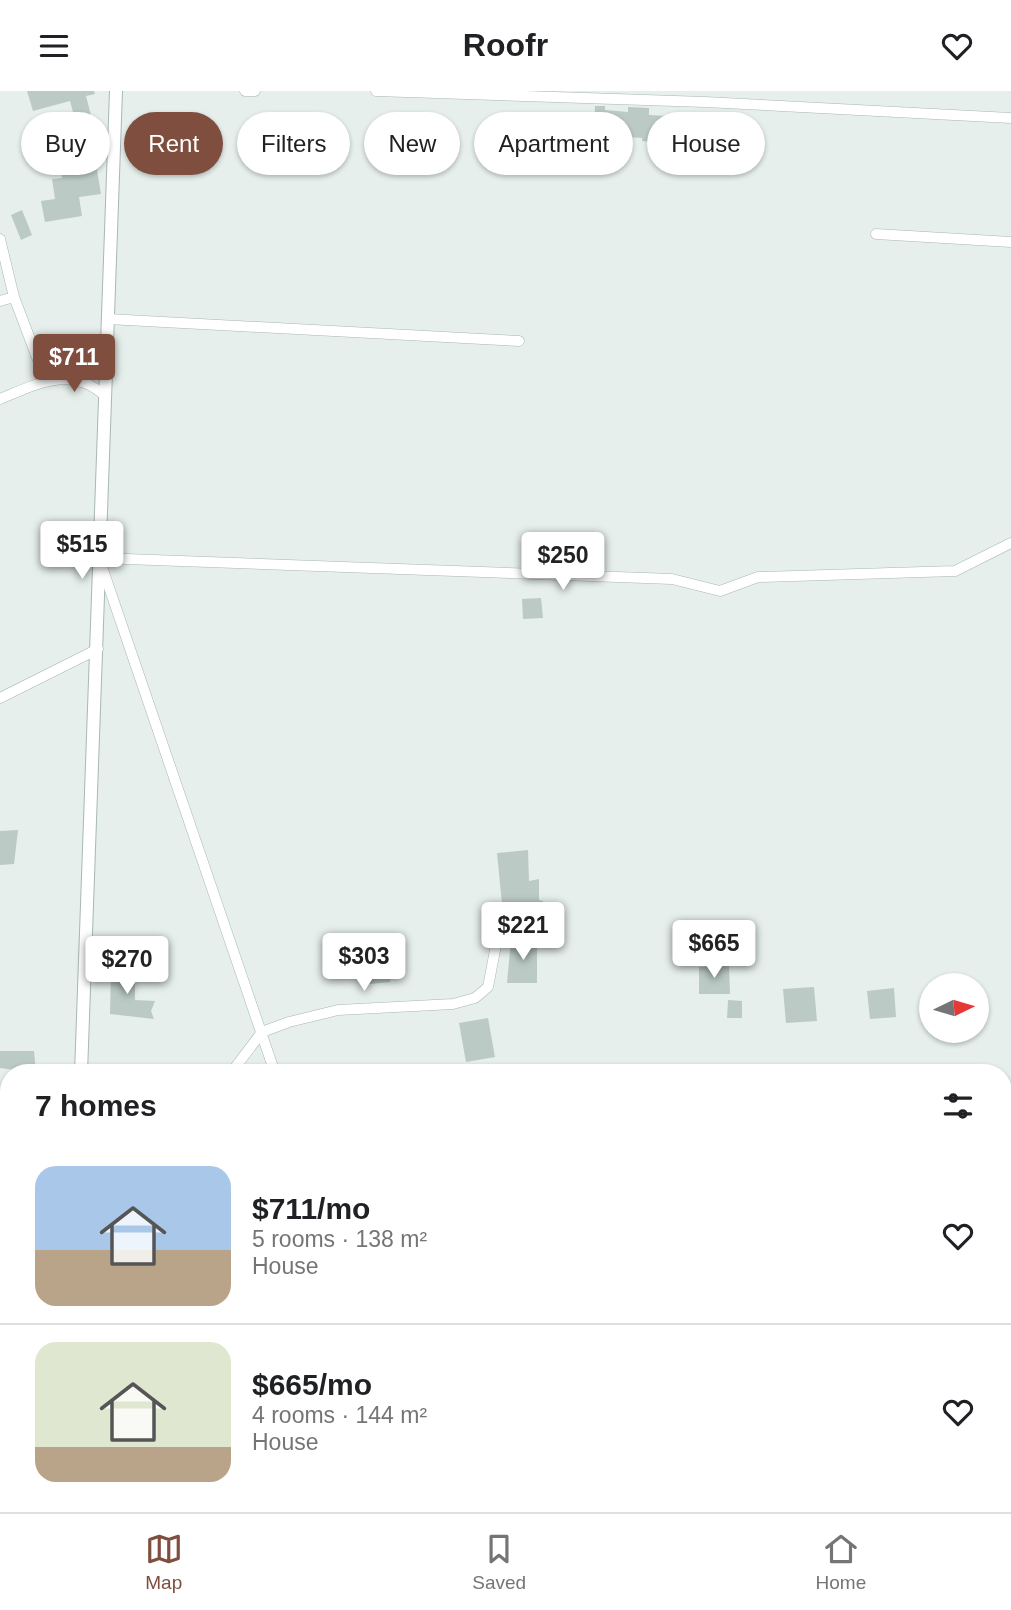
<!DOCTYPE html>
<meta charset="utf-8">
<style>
:root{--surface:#fff;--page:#f2f2f2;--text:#202124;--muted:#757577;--line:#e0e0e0;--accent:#7f4e3f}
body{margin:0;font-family:Arial,sans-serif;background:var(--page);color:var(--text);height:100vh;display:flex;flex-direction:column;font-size:26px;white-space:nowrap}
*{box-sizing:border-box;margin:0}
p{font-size:23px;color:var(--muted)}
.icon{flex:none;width:38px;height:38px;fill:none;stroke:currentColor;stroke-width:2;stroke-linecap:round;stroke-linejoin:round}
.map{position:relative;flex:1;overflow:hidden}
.panel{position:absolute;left:0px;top:973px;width:1012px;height:448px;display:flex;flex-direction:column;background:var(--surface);border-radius:28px 28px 0 0;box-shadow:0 2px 5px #0004}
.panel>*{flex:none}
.banner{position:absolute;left:21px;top:21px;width:970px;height:63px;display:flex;gap:14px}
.needle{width:46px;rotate:85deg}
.buttons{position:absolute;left:919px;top:882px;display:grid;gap:14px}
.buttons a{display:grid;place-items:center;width:70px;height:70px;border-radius:50%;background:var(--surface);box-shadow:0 2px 5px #0004;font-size:35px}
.price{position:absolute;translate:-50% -60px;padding:0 16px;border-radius:7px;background:#fff;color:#222;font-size:23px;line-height:46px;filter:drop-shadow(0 2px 4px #0008)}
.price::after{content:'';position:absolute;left:50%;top:42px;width:21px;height:16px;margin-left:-10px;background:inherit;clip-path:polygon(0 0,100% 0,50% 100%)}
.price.on{background:var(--accent);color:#fff}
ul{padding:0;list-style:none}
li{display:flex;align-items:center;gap:21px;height:175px;padding:0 35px}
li+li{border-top:2px solid var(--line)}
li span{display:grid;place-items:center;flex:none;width:196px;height:140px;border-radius:21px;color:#555}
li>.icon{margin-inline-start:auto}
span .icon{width:84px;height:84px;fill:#fffc;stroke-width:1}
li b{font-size:30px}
h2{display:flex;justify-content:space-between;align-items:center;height:84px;padding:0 35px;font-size:30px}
.tag{padding:0 24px;border-radius:32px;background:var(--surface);box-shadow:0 2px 5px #0004;font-size:24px;line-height:63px}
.tag.on{background:var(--accent);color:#fff}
header{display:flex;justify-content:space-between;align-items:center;height:91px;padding:0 35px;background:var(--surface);font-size:32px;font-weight:700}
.menu{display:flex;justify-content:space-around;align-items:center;height:98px;border-top:2px solid var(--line);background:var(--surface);font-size:19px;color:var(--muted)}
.menu a{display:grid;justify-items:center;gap:4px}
.menu .on{color:var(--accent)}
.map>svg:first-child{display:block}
.building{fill:#bbcac4}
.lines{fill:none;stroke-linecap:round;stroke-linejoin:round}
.minor-casing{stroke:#a8b8b2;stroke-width:11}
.tertiary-casing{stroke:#a8b8b2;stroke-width:14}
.minor{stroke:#fff;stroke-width:10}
.tertiary{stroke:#fff;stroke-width:12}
</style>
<header><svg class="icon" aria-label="menu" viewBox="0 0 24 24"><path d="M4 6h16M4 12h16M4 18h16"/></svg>Roofr<svg class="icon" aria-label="heart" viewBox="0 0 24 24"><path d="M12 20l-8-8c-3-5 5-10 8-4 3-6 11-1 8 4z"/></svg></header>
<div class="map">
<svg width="1011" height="1421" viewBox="0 0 1011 1421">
<rect width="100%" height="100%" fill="#e6efeb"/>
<path class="building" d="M27 0H94L95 3 86 5 93 32 77 36 70 10 33 20Z
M595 15H605V19L628 21V16L649 17V24L685 26 684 54 642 50V47L594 44Z
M96 73 101 103 79 106 82 125 45 131 41 110 55 108 52 88 62 87 61 79Z
M22 119 32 144 21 149 11 124Z
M541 507 543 527 523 528 522 508Z
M18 739 14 773 0 774V740Z
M528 759 529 790 539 788V809L543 810 544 832 518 833 517 812 502 813 497 762Z
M511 849 537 851V892H507Z
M366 867 393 872 390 891 361 894Z
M729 875 730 903H699V876Z
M135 878V909L155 910 151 920 154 928 110 923 111 879Z
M814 896 817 930 786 932 783 898Z
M894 897 896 926 870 928 867 900Z
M728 909 742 910V927H727Z
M488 927 495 966 466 971 459 932Z
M0 960H34L36 982 0 977Z"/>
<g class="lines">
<defs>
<path id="minor" d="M245 0H255
M376 0 705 11 1011 27
M876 143 1011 151
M0 148 14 206 46 290
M0 210 14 206
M108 228 519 250
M49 287 107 256
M0 308C37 293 71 274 105 305
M0 607 98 558
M231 982 262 941 289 931 338 919 453 913 475 907 488 896 500 833
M275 982 99 467 672 488 720 500 758 486 955 480 1011 452
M0 1356 9 1353
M1003 1399H1011
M669 1412 670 1421
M303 1421 304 1412
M980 1421V1412"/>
<path id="tertiary" d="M81 982 116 0
M65 1421 66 1412"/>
</defs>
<use href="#minor" class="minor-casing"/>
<use href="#tertiary" class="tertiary-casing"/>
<use href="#minor" class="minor"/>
<use href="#tertiary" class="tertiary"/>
</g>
</svg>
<div class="buttons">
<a><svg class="needle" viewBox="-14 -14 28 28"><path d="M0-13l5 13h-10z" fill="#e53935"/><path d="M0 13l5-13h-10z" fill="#757577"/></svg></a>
</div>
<b class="price on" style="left:74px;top:303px">$711</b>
<b class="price" style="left:82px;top:490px">$515</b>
<b class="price" style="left:563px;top:501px">$250</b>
<b class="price" style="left:523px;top:871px">$221</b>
<b class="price" style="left:714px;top:889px">$665</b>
<b class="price" style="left:364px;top:902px">$303</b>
<b class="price" style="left:127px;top:905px">$270</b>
<div class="banner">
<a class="tag">Buy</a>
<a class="tag on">Rent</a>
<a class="tag">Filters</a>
<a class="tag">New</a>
<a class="tag">Apartment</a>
<a class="tag">House</a>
</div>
<section class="panel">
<h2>7 homes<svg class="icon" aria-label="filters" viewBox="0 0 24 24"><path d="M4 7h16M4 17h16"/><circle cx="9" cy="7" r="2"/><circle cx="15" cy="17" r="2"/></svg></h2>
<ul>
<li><span style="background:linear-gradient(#a9c7e8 60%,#b9a48a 0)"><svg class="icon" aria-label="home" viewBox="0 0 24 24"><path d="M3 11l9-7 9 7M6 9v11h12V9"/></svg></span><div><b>$711/mo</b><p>5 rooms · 138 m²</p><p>House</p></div><svg class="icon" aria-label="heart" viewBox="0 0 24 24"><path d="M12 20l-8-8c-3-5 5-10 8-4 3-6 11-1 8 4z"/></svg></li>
<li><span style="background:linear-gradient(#dfe7d0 75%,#b9a48a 0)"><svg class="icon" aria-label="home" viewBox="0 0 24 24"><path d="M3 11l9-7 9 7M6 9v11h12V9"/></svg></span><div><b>$665/mo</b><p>4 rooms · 144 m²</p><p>House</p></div><svg class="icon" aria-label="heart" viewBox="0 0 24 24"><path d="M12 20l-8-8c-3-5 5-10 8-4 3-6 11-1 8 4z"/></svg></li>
</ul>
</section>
</div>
<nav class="menu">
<a class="on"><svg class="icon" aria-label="map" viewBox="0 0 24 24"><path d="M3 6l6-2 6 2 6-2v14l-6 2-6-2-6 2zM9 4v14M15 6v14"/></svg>Map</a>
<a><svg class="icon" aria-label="saved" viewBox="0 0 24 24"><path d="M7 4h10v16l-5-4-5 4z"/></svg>Saved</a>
<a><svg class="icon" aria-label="home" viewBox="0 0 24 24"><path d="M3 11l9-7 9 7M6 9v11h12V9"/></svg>Home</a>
</nav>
